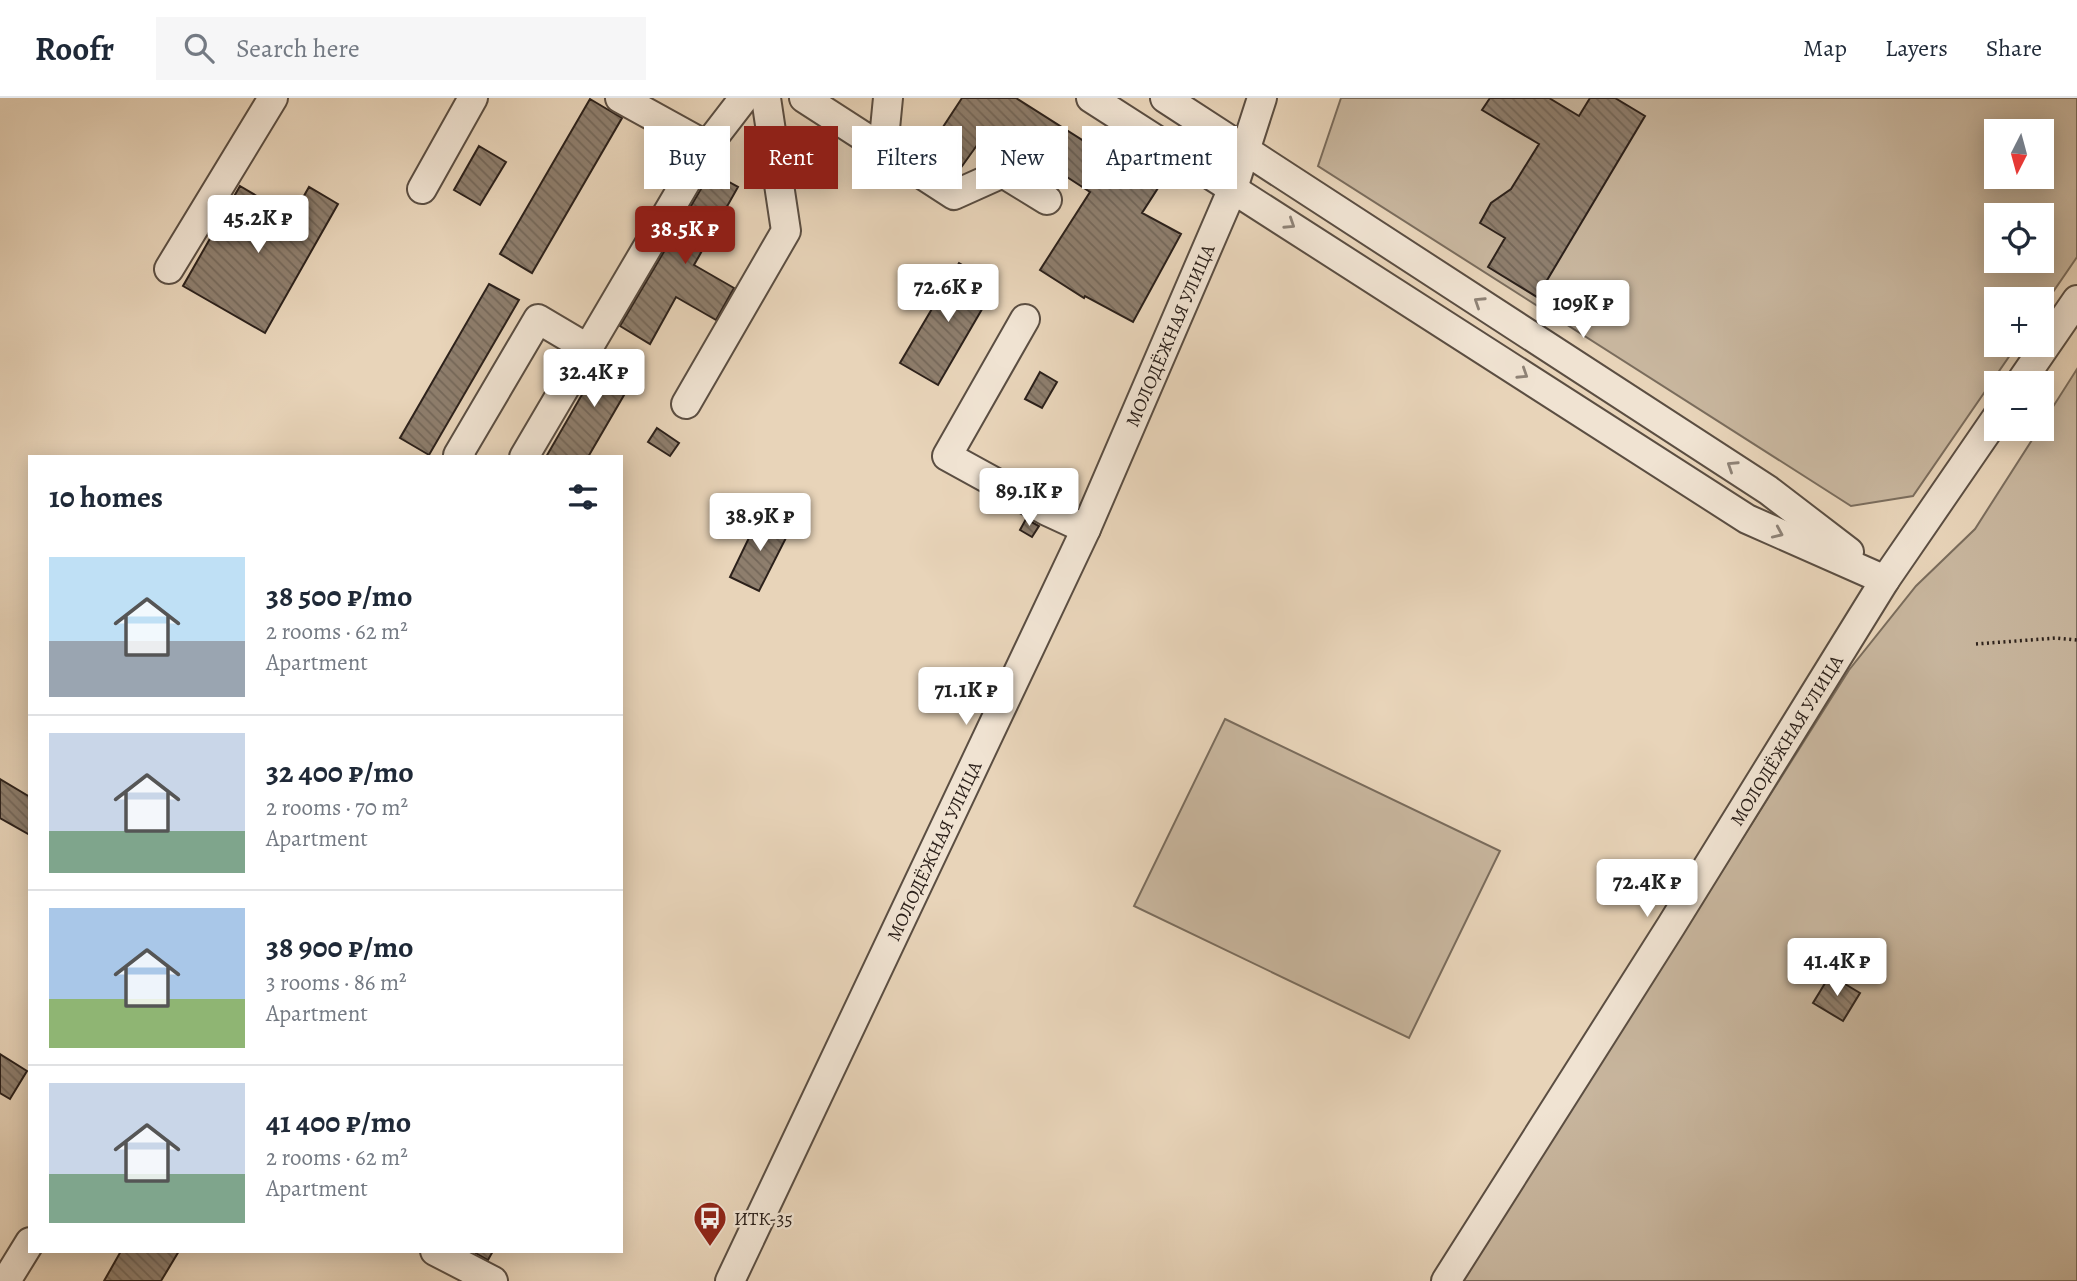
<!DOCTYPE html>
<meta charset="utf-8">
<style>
:root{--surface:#fff;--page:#f6f6f7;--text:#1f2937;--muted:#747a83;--line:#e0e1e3;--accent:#8f2418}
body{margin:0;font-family:Alegreya,serif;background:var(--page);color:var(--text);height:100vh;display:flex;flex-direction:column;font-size:26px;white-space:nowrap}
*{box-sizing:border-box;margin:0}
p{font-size:23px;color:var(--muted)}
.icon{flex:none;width:38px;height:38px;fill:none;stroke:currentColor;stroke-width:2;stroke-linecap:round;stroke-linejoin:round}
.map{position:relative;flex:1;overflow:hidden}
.drawer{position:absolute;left:28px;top:357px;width:595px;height:798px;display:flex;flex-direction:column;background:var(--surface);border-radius:0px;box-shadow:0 4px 18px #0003}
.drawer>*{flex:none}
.banner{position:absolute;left:644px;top:28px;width:665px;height:63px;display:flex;gap:14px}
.needle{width:46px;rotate:186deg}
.controls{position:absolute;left:1984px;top:21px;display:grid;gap:14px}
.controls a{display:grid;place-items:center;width:70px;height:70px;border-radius:0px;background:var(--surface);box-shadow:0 4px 18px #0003;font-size:35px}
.price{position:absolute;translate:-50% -60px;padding:0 16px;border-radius:7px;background:#fff;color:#222;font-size:23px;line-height:46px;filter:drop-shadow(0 2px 4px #0008)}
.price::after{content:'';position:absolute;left:50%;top:42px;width:21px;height:16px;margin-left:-10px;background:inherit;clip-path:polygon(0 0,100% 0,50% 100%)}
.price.current{background:var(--accent);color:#fff}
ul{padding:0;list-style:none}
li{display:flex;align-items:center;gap:21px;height:175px;padding:0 21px}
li+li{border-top:2px solid var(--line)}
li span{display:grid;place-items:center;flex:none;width:196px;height:140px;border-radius:0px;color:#555}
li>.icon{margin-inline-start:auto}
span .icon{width:84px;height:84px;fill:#fffc;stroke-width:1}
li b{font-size:30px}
h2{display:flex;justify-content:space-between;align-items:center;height:84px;padding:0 21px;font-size:30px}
.chip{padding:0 24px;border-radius:0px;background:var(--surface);box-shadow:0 4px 18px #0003;font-size:24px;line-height:63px}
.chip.current{background:var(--accent);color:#fff}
header{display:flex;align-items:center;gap:42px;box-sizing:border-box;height:98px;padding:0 35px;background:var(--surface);border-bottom:2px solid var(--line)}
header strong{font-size:33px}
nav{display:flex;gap:38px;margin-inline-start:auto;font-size:24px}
.search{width:490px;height:63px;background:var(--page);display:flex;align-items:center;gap:18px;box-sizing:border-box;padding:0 24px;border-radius:0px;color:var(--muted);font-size:26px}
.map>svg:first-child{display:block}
.green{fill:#c8b69e;stroke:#7a6c5c;stroke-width:2;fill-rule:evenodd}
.building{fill:url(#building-back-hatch);stroke:#2c211b;stroke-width:2}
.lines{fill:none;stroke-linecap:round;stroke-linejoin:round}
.minor-casing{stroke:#5b4e42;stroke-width:32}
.path{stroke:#2c211b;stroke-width:3.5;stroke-dasharray:2 3.5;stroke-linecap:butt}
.minor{stroke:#f0e3d2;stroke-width:28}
.oneway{stroke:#8e8276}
.labels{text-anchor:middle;stroke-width:5;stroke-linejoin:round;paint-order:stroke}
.street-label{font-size:19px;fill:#2c211b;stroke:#f0e3d2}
.poi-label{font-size:19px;fill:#2c211b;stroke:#f0e3d2;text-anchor:start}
</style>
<header>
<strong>Roofr</strong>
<div class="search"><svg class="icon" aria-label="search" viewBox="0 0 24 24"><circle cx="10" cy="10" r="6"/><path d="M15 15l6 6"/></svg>Search here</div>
<nav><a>Map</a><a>Layers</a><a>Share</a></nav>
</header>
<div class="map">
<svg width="2077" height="1183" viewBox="0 0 2077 1183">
<defs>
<pattern id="building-back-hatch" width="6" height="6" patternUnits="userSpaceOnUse" patternTransform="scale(1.75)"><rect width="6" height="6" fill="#8e7e6d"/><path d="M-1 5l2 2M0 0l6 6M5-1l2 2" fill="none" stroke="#746759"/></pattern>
</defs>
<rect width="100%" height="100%" fill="#e8d4b9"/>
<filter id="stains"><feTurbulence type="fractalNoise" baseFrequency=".00286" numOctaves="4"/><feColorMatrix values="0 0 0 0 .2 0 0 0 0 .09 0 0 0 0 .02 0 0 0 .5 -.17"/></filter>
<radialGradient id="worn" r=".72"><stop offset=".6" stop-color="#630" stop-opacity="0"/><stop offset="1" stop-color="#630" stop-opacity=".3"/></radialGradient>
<path class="green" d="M1341 0H2077V159L2042 210V201H1997V247H2017L1913 398 1851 408 1318 68ZM1997 33H2042V79H1997ZM1997 117H2042V163H1997Z
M2077 271V1183H1463L1849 572 1916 488 1975 431 2039 331H2042V326Z
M1225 621 1500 753 1409 940 1134 808Z"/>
<path class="building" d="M962 0H1016L1158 90 1142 115 1181 136 1133 224 1085 198 1084 200 1040 172 1090 94 990 29 955 78 924 58Z
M1490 0H1549L1579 18 1590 0H1615L1645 18 1537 199 1488 169 1505 140 1480 125 1491 105 1511 91 1539 46 1482 12Z
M590 1 622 20 532 175 500 156Z
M479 48 506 64 480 107 454 92Z
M711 74 738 89 694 167 734 190 716 222 676 199 650 246 620 228Z
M240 88 292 119 309 89 338 106 265 235 183 188Z
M959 165 996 187 938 287 900 265Z
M489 186 519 202 429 357 400 340Z
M606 255 638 273 588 359H546Z
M1040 274 1057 284 1042 310 1025 301Z
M657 330 679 345 670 358 648 344Z
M760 417 790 432 759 493 730 479Z
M1026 421 1039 428 1032 439 1020 432Z
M0 681 30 699V737L0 720Z
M1830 877 1860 895 1843 923 1813 905Z
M0 956 27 973 10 1001 0 995Z
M121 1153H179L161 1183H104Z
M472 1153H493L488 1162Z"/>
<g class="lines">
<defs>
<g id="minor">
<path d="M620 0 707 48"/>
<path d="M804 0 883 51 888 0"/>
<path d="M1091 0 1747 421 1885 482"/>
<path d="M1165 0 1768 392 1849 454"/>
<path d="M883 51 954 97 1003 75 1047 102"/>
<path d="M422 91 473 0"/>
<path d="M169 171 273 0"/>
<path d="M1025 221 947 358 1047 413 1086 431"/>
<path d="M2020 285 2077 202"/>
<path d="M686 306 786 133 766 0"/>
<path d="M461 359 458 357 538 221 587 250"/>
<path d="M524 359 707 48 744 0"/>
<path d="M435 1153 493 1183"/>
<path d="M6 1183 30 1144"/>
<path id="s1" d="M730 1183 1086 431 1233 90 1262 0"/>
<path id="s2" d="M1446 1183 1671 828 1885 482 1997 319"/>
</g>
</defs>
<use href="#minor" class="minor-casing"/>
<path class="path" d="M1976 546 2056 540 2077 542"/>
<use href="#minor" class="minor"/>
</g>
<defs><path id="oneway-chevron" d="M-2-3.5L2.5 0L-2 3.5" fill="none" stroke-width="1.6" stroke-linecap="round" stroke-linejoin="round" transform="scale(1.75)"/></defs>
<g class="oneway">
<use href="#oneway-chevron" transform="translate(1290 126) rotate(33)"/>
<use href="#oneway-chevron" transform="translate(1479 204) rotate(-147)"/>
<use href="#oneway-chevron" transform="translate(1523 276) rotate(33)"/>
<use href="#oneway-chevron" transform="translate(1732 368) rotate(-147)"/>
<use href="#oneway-chevron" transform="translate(1778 435) rotate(24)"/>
</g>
<defs>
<symbol id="bus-pin" viewBox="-11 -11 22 30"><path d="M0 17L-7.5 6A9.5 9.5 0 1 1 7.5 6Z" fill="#8f2418" stroke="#f0e3d2"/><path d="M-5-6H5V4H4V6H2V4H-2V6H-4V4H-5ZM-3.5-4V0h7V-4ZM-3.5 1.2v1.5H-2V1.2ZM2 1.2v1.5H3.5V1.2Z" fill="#fff"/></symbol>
</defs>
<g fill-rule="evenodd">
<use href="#bus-pin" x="691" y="1101" width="38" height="52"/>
</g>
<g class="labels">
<g class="street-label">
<text dy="7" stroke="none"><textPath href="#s1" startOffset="1043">МОЛОДЁЖНАЯ УЛИЦА</textPath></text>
<text dy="7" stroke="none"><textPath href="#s2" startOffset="639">МОЛОДЁЖНАЯ УЛИЦА</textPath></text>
<text dy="7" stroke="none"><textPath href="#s1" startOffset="476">МОЛОДЁЖНАЯ УЛИЦА</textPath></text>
</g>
<g class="poi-label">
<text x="734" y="1127">ИТК-35</text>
</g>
</g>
<rect width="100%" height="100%" filter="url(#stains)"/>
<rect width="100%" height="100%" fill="url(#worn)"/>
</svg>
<div class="controls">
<a><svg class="needle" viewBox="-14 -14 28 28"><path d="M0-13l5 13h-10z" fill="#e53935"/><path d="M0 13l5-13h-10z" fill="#747a83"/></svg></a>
<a><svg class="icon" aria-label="locate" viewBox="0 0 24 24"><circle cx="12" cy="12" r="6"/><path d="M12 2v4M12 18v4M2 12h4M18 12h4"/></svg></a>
<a>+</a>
<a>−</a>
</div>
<b class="price" style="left:258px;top:157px">45.2K ₽</b>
<b class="price current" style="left:685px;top:168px">38.5K ₽</b>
<b class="price" style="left:948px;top:226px">72.6K ₽</b>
<b class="price" style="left:1583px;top:242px">109K ₽</b>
<b class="price" style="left:594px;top:311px">32.4K ₽</b>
<b class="price" style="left:1029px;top:430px">89.1K ₽</b>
<b class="price" style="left:760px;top:455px">38.9K ₽</b>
<b class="price" style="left:966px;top:629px">71.1K ₽</b>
<b class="price" style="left:1647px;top:821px">72.4K ₽</b>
<b class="price" style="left:1837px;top:900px">41.4K ₽</b>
<div class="banner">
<a class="chip">Buy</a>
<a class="chip current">Rent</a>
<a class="chip">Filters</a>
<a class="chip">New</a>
<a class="chip">Apartment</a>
</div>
<section class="drawer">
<h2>10 homes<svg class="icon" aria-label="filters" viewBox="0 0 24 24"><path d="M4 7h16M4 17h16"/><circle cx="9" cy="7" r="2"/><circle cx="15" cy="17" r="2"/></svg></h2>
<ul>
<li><span style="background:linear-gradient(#bfe0f5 60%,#9aa5b1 0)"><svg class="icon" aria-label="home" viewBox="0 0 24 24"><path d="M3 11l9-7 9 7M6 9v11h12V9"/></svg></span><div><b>38 500 ₽/mo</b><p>2 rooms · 62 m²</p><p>Apartment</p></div></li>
<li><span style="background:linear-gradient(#c9d6e8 70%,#7fa58c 0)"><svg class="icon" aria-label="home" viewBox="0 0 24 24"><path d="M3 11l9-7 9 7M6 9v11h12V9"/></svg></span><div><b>32 400 ₽/mo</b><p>2 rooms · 70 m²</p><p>Apartment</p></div></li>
<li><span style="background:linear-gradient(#a9c7e8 65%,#8fb573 0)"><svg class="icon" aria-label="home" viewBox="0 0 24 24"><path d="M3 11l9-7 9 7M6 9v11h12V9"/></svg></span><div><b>38 900 ₽/mo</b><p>3 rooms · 86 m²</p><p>Apartment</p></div></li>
<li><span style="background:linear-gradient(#c9d6e8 65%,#7fa58c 0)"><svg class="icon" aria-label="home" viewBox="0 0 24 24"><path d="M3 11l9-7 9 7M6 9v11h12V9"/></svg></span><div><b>41 400 ₽/mo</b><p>2 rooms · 62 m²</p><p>Apartment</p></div></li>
</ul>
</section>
</div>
